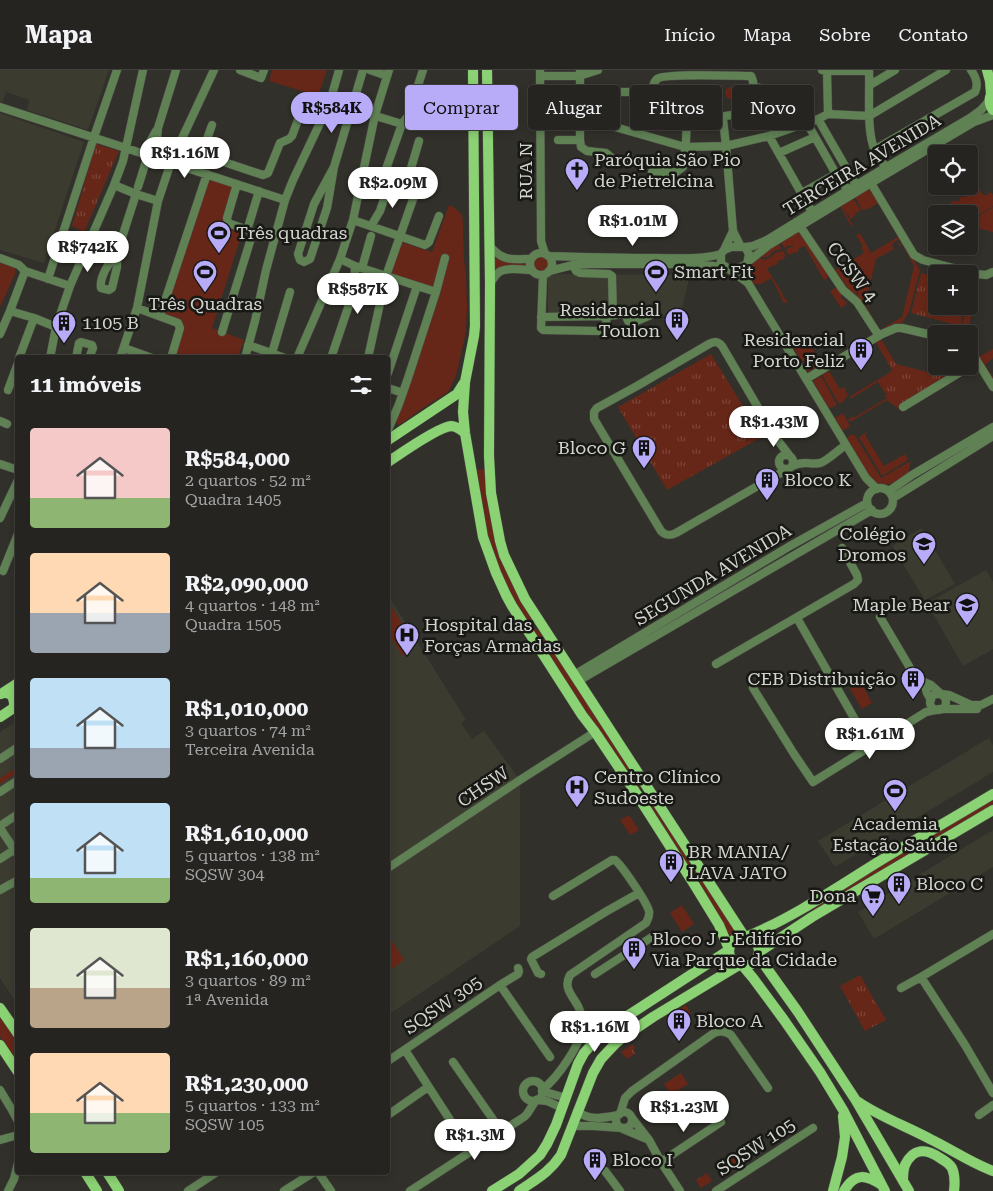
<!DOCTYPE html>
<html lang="pt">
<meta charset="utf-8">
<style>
:root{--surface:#252420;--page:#2d2c29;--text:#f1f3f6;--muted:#a3a4a5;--line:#42413e;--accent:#b8abf7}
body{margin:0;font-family:"Roboto Serif",serif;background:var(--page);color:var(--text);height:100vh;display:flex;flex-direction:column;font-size:19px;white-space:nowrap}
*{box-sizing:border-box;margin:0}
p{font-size:16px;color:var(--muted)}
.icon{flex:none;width:28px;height:28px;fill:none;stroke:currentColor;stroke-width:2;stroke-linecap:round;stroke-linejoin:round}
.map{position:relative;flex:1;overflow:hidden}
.side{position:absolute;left:15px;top:285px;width:375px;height:820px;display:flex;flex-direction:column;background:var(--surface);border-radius:5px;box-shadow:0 2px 8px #0003,0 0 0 1px var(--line)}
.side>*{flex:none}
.hud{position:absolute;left:405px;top:15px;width:475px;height:45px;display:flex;gap:10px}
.controls{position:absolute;left:928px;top:75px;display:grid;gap:10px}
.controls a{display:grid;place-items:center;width:50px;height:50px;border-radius:5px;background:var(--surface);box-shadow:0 2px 8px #0003,0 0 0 1px var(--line);font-size:25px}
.price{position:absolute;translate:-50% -42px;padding:0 11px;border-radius:18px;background:#fff;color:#222;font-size:16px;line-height:32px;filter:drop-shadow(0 1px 2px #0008)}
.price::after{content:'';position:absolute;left:50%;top:30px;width:15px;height:11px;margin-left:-8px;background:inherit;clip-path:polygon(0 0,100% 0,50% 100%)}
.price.current{background:var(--accent);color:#111}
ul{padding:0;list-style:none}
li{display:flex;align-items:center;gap:15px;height:125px;padding:0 15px}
li span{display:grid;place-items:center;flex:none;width:140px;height:100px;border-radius:5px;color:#555}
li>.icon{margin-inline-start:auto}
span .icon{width:60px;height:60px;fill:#fffc;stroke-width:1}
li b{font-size:21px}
h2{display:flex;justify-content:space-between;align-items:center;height:60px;padding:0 15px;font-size:21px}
.tag{padding:0 18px;border-radius:5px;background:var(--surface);box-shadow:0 2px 8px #0003,0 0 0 1px var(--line);font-size:18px;line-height:45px}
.tag.current{background:var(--accent);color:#111}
header{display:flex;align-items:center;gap:30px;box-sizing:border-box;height:70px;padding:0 25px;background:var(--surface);border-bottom:1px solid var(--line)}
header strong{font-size:24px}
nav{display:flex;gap:28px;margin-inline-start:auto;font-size:18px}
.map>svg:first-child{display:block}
.built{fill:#3c3b30}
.grass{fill:#672718}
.park{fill:url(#park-tufts)}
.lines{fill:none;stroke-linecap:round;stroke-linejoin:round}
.minor-casing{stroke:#4e4d48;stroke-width:9}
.major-casing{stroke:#4e4d48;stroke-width:11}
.minor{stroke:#5f8154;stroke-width:8}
.major{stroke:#8ad273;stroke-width:10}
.labels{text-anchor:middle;stroke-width:5;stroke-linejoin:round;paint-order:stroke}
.poi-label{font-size:18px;fill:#d3d3cf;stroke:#181815;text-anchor:start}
.street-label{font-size:18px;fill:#d3d3cf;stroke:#181815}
</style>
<header>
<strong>Mapa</strong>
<nav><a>Início</a><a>Mapa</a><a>Sobre</a><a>Contato</a></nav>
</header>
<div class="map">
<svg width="993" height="1121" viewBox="0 0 993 1121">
<defs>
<pattern id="park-tufts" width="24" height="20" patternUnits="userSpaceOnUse" patternTransform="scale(1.25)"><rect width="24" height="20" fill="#672718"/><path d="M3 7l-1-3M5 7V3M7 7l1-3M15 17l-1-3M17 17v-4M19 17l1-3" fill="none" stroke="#7c4539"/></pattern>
</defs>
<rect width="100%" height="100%" fill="#31302a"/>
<path class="built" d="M0 0H109L88 60 27 40 29 30 6 22 2 33 0 32Z
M0 43 84 72 44 193 0 180Z
M548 204 690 205 680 246 548 244Z
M922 458 955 514 925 530 892 476Z
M986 500 993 512V579L963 596 927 533Z
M388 525 466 650 461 653 470 666 472 669 484 661 520 710V856L388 945Z
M17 651V934L0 908V662Z
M989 668 993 675V702L835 797 818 771Z
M993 760V797L874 869 858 842Z"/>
<path class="grass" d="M272 0H327L318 26 269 11Z
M692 15H722V29L692 30Z
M208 108 232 115 222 156 242 163 212 258 244 270 238 287H175L184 254 163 245 188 174Z
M978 117 983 125H986L991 122 993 125V136L969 151V144H939L944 141 946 142 948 140 947 137 951 135 950 133 955 130 956 132 960 130 959 127 960 126 962 128 966 126 965 124 970 122 971 123Z
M870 118 887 147H886L878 133 868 139 862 140 855 127Z
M853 129 861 140 857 143 854 140 856 144 851 149 842 136 854 157 850 154 840 136Z
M449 135 452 136 462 144 463 153 464 190 466 204 467 237 466 262 456 306 448 322 426 336 399 355 396 353 441 222 417 216 390 204 400 172 432 182Z
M993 137V162L969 156V152Z
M890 151 901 168 893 173 892 175 894 179 876 189 871 210 860 206 852 190 864 183 861 177 863 176 856 165 860 163 871 183 898 167 889 152Z
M800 160 827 202 828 205 827 209 824 210 805 176 798 179 799 181 796 183 795 182 789 185 786 181 788 178 792 177 794 174 791 176H787L785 179 780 171Z
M779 172 781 179 774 181 768 187H761L760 188C771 193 771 182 783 181L786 186 784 188V190H783L782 189 777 192V194L774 196 773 195 767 199 780 219 782 224 784 226H783L788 232 786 233 783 232 779 223 771 208 761 214H754L749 204 750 194Z
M902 172 920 200 909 242 902 253 892 254 884 259 883 258 902 247 914 196 902 174 898 176 899 174Z
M533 194a8 8 0 1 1 16 0a8 8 0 1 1-16 0Z
M495 186 500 190 526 191V196L494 202Z
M850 191 858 206 860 208 856 225 850 221 835 200Z
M0 193 14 197 16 202 0 237Z
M977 211 979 213 974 234 973 233 969 225 971 214Z
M861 212 870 215 865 234 876 253H875L863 233 857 226Z
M837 217 842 226 841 227 843 230 844 229 847 234 841 238 830 221Z
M973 235H974L967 263 961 264 960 261 966 240Z
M802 256 817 281 813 275 811 276 816 284 802 292 791 274 794 273 796 275 808 267Z
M881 270 896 294H897L896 310 885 323 878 312 852 328 849 327 889 303 892 300 876 272Z
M993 279V288L985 295 993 307V310L979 287Z
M817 286 821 293 816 297 822 295 808 302 803 294Z
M829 301 840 319 844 317 848 326 845 328V330L839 334 822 305Z
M821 306 837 335 831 338 828 337 813 311Z
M887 328 894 331 903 343C899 338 893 335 887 330L850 352 848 350 851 348 850 347H855Z
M843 343 850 356 843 361 835 348Z
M868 361 865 365 884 396 905 384 908 390 882 406 859 367Z
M854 364 881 408 911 391 908 404C895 412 884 421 871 409L847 369 849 366Z
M488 399 489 434 534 549 530 551 527 554 519 541 491 484 474 400Z
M388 531 416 576 402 586 388 562Z
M533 559H535L538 560 552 580 565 596 642 717 639 719 614 688 532 560Z
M861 613 872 633 862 639 850 619Z
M17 697V703L0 714V708Z
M993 727V735L813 841 812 838Z
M649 734 653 736 666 757 676 767 737 861 730 866 656 752Z
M629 745 639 760 630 765 620 750Z
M682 835 694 854 682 862 670 843Z
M388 864 404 890 388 902Z
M686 935 691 944 671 956 666 947Z
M0 943 17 970V993L0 966Z
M681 1003 688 1014 671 1025 664 1014Z
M732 1085 738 1094 723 1104 717 1095Z"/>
<path class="park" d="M725 23a6 6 0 1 1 12 0a6 6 0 1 1-12 0Z
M96 74 119 81 84 162 72 156Z
M921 203 936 207V236H965L960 256 911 243Z
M879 270 882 271 896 294 947 307 900 337 903 343C899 338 893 335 887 330V327L884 326 886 324 879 312 894 303 876 272Z
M711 284 762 367 667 420 618 337Z
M696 863 699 867 700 872 694 877 691 875 690 871 687 868 688 865Z
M860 905 886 950 865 961 840 916Z
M633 974 635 978 633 980 636 983 627 989 621 982Z
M707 1103 712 1111 701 1118 696 1110Z"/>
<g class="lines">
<defs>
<path id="minor" d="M240 0 261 8 264 0
M370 0 387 6
M540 0 541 165V171L545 184
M822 0 827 1H869
M869 0C870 23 866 61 875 81 877 87 882 92 886 97
M827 1 828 44
M540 6H579L598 0
M870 15 895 0
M622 22H653
M580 26 611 25
M753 31H778L781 28V22L780 21 754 17
M330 32 402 54 408 46 423 0
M0 37 285 130
M541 47H580L685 77 726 76 769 66 818 49 828 44 869 46 946 0
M818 49 856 115
M807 53 836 104 848 120
M769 66 812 142
M558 70H580V0
M580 70 581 77 587 81 606 83C608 84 610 87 612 88 619 93 631 90 639 90
M874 80 975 22C979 14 976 7 971 0
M144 83 156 61
M779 83 815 67
M155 87 158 58 176 0
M212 88 263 105 268 103 280 73 289 69 292 66 304 34
M334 97 314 134 298 184 300 190 304 192 310 189 327 138 334 97 363 0
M386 99 402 54
M196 100 212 55
M652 102H676L683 97 686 71 687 47C678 39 666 42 659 34 654 28 650 15 657 9 664 3 738 6 751 6 756 15 753 30 751 40L746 43 725 46 723 49 726 76 733 161 741 177
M871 113 914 185 923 190 976 204 986 205 993 202
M237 114 227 148 228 153 274 169
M114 115 136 124 158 131
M138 117 148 85
M802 123 836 104
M353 150 425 175 429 172 439 146
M249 154 259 121
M371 156 380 141 390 111
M800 156 843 220 857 232 879 266
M489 175C503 192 511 189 531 189
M731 177H745L749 184 747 194C737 199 729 202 721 193V184L724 180Z
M745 177 753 176 767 170 868 108 970 48 981 40 989 31
M724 180 733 161
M117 183C110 191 99 207 101 218L109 220 112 218 117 197V183L136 124
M530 194a11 11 0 1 1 22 0a11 11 0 1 1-22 0Z
M548 186C584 187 620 188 656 188 677 188 700 190 721 184
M0 188 19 195 25 201
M340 189 355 196 436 222
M749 191 769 175 871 113 974 52 993 45
M747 194V206L748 213 866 408 877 419
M573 195 576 201 580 203 609 204 612 206 613 245
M362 198 371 166
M729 199 748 213
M549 201 573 195 589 194H692L725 197
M543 205 541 258 543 260 601 261 605 259 607 246
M48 209 94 67 117 0
M490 214C493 209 496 203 501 201 509 197 523 200 532 200
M137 238 178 253 180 258 171 288
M10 241 34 248 56 257
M160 246 207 104
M541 247 607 246 625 244H653L632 253 628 251 625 244
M222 262 253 162
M0 264 10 241 25 201 70 216
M248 275 285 288
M124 278 152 288
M969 278 993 317
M272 283 290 222
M19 288 34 248
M50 288 56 257 70 216 114 115 123 91 143 0
M76 288 79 273 81 272 92 275 93 278 89 288
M120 288 137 238 158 131 171 92 214 0
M245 288 255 251 266 200 285 130 293 110 330 32 339 0
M297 288 340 189 353 150 375 45 389 0
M331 288 354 220 355 196
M368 288 386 206 418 115 417 113 409 107V105L419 71
M388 303 417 216
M806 309 882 264 896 258H902L936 266
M388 318 403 323
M8 320 18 293
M903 337 977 292
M0 351 7 354
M388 360 399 334 408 308 436 222 445 188
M779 392a7 7 0 1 1 14 0a7 7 0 1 1-14 0Z
M0 394 18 400
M792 396C805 390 809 395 820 393 826 392 839 379 846 375
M788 399 768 410 676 463C670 466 666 466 661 461L594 349V342L597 338 637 316 709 274C714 271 718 271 722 276L776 368 789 385
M867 431a13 13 0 1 1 26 0a13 13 0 1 1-26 0Z
M889 421 912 405 993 357
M893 428 993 366
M0 448 18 410
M3 501 18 464
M880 547 913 603 919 610 931 615 941 624 949 625 971 635H981L993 629
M797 548 870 676
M716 594 854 514 858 510 857 505 842 478
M574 605 790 476 867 433
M578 611 872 440
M924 612 927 623 931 630
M753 618 794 684 813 712 926 642 940 639
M930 632a8 8 0 1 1 16 0a8 8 0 1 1-16 0Z
M942 639H977
M0 689 18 677
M0 722 18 710
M0 756 18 744
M0 758 18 785
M0 789 17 778
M388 798 520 710 595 662
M0 820 18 810
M541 904 538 903 531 889 532 887 607 841 639 823
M595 904 655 865
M921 907 965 975 993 1023
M500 915 518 904 519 901 518 898
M901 918 921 907 993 864
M405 980 470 1081
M388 991 500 915 550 987
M453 992 501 1061
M523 1021a10 10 0 1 1 20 0a10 10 0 1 1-20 0Z
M0 1020 12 1040 18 1051
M542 1020C557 1008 585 971 582 951 582 946 580 940 578 936 572 925 563 918 570 905L646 853C648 849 650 846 649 841 646 831 623 797 615 790H612L553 826
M542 1021 566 1028
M538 1030 547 1031 562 1038
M577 1041C588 1051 605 1048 618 1045
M616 1050a8 8 0 1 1 16 0a8 8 0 1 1-16 0Z
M620 1044 625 1028 632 1021 714 963C721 960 726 961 731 965L768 1018
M388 1045 428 1017
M979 1045 993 1035
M632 1048 649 1070 661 1092 680 1121
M572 1056H594L622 1058
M623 1059 647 1069
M0 1070 18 1065
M661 1092 721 1052
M605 1101 620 1121
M318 1102 331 1121
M8 1121 14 1109 18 1093
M188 1121 217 1102
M284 1121 314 1102
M410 1121 524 1047 527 1044 536 1030
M716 1121 813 1058"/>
<path id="major" d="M473 0 475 256 474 266 465 312 463 342 465 363 483 467 496 503 506 525 512 536 582 645 595 662 634 720 694 814 719 855 729 879
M487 0 490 214 489 386 491 423 500 471 504 485 525 529 744 866
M987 0 990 11 991 24
M993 21C989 27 988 33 993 40
M388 370 457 324 464 313
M388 392C400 384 438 357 451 356 457 356 461 360 465 363
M4 622 12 625 14 632V637
M1 624 18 613
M0 647 18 635
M748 866C794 847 836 818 878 792 916 769 955 747 993 724
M729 881a15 15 0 1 1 30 0a15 15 0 1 1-30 0Z
M759 882 812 847 993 740
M758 886 798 942 855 1029 909 1121
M742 895 753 908 784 950 820 1002 843 1040 885 1121
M0 938 18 964
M0 975 18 1002
M857 1031C880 1047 906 1056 930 1069 951 1079 971 1093 993 1101
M85 1102 97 1121
M107 1102 119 1121
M903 1111C903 1106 903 1100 905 1095 913 1078 926 1078 940 1088 945 1091 949 1093 952 1098 955 1105 955 1113 954 1121
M492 1121 519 1104 540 1085 547 1074 556 1055 578 994 584 983 593 973 615 954 729 880
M519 1121C536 1109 549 1103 561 1085L593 1003 601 989 615 974 622 968 653 947 739 895
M833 1121 842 1087 845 1067 843 1046
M844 1121C855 1102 866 1105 882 1115"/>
</defs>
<use href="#minor" class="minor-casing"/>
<use href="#major" class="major-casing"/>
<use href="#minor" class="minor"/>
<use href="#major" class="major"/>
</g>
<defs>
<symbol id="church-pin" viewBox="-11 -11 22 30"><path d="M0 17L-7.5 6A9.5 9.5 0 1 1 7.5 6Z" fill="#b8abf7" stroke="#181815"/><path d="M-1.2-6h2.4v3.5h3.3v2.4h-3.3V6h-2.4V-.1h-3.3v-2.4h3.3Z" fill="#111"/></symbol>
<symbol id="stadium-pin" viewBox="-11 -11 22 30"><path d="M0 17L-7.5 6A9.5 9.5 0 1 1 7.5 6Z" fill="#b8abf7" stroke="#181815"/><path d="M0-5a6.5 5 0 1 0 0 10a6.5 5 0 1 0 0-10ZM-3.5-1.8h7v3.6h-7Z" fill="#111"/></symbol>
<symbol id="building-pin" viewBox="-11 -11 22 30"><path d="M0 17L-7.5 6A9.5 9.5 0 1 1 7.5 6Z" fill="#b8abf7" stroke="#181815"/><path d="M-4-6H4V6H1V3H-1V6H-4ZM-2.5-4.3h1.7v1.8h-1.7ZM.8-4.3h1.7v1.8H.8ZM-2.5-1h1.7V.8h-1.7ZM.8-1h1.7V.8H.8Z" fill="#111"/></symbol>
<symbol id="school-pin" viewBox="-11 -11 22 30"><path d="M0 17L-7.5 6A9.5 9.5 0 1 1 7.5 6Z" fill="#b8abf7" stroke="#181815"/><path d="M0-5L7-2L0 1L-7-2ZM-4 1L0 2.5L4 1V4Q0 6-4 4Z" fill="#111"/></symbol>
<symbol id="hospital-pin" viewBox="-11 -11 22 30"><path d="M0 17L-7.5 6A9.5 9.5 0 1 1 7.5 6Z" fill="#b8abf7" stroke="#181815"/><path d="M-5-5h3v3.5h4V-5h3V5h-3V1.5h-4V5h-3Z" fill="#111"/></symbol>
<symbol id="supermarket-pin" viewBox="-11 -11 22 30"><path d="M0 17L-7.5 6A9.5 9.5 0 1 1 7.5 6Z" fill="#b8abf7" stroke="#181815"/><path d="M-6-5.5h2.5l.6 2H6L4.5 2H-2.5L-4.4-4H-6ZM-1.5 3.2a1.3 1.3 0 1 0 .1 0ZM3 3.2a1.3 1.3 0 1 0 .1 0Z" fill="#111"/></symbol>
</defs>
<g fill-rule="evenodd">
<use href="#church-pin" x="563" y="86" width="28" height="38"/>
<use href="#stadium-pin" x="205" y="149" width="28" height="38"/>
<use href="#stadium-pin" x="191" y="188" width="28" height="38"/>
<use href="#stadium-pin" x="642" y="188" width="28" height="38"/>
<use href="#building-pin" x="663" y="236" width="28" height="38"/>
<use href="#building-pin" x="50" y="239" width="28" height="38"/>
<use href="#building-pin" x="847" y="266" width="28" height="38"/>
<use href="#building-pin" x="630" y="364" width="28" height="38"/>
<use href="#building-pin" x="753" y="396" width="28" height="38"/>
<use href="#school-pin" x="910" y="460" width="28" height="38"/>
<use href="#school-pin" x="953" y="521" width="28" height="38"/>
<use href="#hospital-pin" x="393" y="551" width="28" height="38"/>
<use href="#building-pin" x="899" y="595" width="28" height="38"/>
<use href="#hospital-pin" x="563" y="703" width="28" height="38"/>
<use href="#stadium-pin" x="881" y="707" width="28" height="38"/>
<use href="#building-pin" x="657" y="778" width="28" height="38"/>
<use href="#building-pin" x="885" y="800" width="28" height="38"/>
<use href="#supermarket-pin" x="859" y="812" width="28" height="38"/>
<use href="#building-pin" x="620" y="865" width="28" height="38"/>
<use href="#building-pin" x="665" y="937" width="28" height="38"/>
<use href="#building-pin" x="581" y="1076" width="28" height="38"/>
</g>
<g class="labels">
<g class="poi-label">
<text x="594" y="96">Paróquia São Pio<tspan x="594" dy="21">de Pietrelcina</tspan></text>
<text x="236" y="169">Três quadras</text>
<text x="674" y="208">Smart Fit</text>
<text x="205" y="240" text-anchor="middle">Três Quadras</text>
<text x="660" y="246" text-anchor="end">Residencial<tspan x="660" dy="21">Toulon</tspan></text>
<text x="82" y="259">1105 B</text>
<text x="844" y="276" text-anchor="end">Residencial<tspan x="844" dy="21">Porto Feliz</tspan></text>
<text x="626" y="384" text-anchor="end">Bloco G</text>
<text x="784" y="416">Bloco K</text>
<text x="906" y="470" text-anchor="end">Colégio<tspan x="906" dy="21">Dromos</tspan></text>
<text x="950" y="541" text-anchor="end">Maple Bear</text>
<text x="424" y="561">Hospital das<tspan x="424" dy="21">Forças Armadas</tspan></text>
<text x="896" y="615" text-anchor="end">CEB Distribuição</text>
<text x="594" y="713">Centro Clínico<tspan x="594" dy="21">Sudoeste</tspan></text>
<text x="895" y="760" text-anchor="middle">Academia<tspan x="895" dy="21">Estação Saúde</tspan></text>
<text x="688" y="788">BR MANIA/<tspan x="688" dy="21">LAVA JATO</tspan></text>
<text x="916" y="820">Bloco C</text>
<text x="856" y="832" text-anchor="end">Dona</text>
<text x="652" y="875">Bloco J - Edifício<tspan x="652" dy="21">Via Parque da Cidade</tspan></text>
<text x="696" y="957">Bloco A</text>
<text x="612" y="1096">Bloco I</text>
</g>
<g class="street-label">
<text transform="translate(862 95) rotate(-31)" y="6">TERCEIRA AVENIDA</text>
<text transform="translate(526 101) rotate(-90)" y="6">RUA N</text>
<text transform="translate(852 202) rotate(53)" y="6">CCSW 4</text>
<text transform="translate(713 505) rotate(-31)" y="6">SEGUNDA AVENIDA</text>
<text transform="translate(483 717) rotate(-34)" y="6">CHSW</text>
<text transform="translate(443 935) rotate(-34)" y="6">SQSW 305</text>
<text transform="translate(756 1077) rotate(-33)" y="6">SQSW 105</text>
</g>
</g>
</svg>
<div class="controls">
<a><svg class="icon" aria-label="locate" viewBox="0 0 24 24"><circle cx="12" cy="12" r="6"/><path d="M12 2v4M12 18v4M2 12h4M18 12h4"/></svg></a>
<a><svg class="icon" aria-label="layers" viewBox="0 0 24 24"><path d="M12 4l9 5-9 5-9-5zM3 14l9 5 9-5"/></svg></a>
<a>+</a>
<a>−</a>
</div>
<b class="price current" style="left:332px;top:64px">R$584K</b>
<b class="price" style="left:185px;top:109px">R$1.16M</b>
<b class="price" style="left:393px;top:139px">R$2.09M</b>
<b class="price" style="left:633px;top:177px">R$1.01M</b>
<b class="price" style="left:88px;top:203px">R$742K</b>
<b class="price" style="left:358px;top:245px">R$587K</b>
<b class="price" style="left:774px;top:378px">R$1.43M</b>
<b class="price" style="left:870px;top:690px">R$1.61M</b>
<b class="price" style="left:595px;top:983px">R$1.16M</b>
<b class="price" style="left:684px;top:1063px">R$1.23M</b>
<b class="price" style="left:475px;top:1091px">R$1.3M</b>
<div class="hud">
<a class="tag current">Comprar</a>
<a class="tag">Alugar</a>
<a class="tag">Filtros</a>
<a class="tag">Novo</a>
</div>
<section class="side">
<h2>11 imóveis<svg class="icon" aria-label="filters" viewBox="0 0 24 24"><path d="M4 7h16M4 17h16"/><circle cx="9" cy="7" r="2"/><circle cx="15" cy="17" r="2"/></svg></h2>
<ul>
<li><span style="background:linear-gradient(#f6c9c9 70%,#8fb573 0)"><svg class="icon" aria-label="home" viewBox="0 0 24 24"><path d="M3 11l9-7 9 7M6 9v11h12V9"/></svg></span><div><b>R$584,000</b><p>2 quartos · 52 m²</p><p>Quadra 1405</p></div></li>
<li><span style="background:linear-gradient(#ffd9b3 60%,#9aa5b1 0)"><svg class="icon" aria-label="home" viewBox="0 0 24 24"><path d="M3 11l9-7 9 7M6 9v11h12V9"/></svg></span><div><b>R$2,090,000</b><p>4 quartos · 148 m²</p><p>Quadra 1505</p></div></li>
<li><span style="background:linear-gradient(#bfe0f5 70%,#9aa5b1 0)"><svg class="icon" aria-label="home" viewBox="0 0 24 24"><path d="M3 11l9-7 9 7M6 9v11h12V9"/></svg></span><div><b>R$1,010,000</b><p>3 quartos · 74 m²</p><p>Terceira Avenida</p></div></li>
<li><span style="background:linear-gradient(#bfe0f5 75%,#8fb573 0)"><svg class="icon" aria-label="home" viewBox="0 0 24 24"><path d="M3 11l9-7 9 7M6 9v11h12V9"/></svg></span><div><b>R$1,610,000</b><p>5 quartos · 138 m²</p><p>SQSW 304</p></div></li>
<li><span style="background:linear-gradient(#dfe7d0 60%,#b9a48a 0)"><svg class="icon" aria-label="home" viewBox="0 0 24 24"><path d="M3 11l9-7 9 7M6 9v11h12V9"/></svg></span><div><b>R$1,160,000</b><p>3 quartos · 89 m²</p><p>1ª Avenida</p></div></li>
<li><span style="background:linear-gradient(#ffd9b3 60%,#8fb573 0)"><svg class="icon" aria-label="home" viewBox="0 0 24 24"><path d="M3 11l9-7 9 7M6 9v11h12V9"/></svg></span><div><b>R$1,230,000</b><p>5 quartos · 133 m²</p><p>SQSW 105</p></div></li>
</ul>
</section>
</div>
